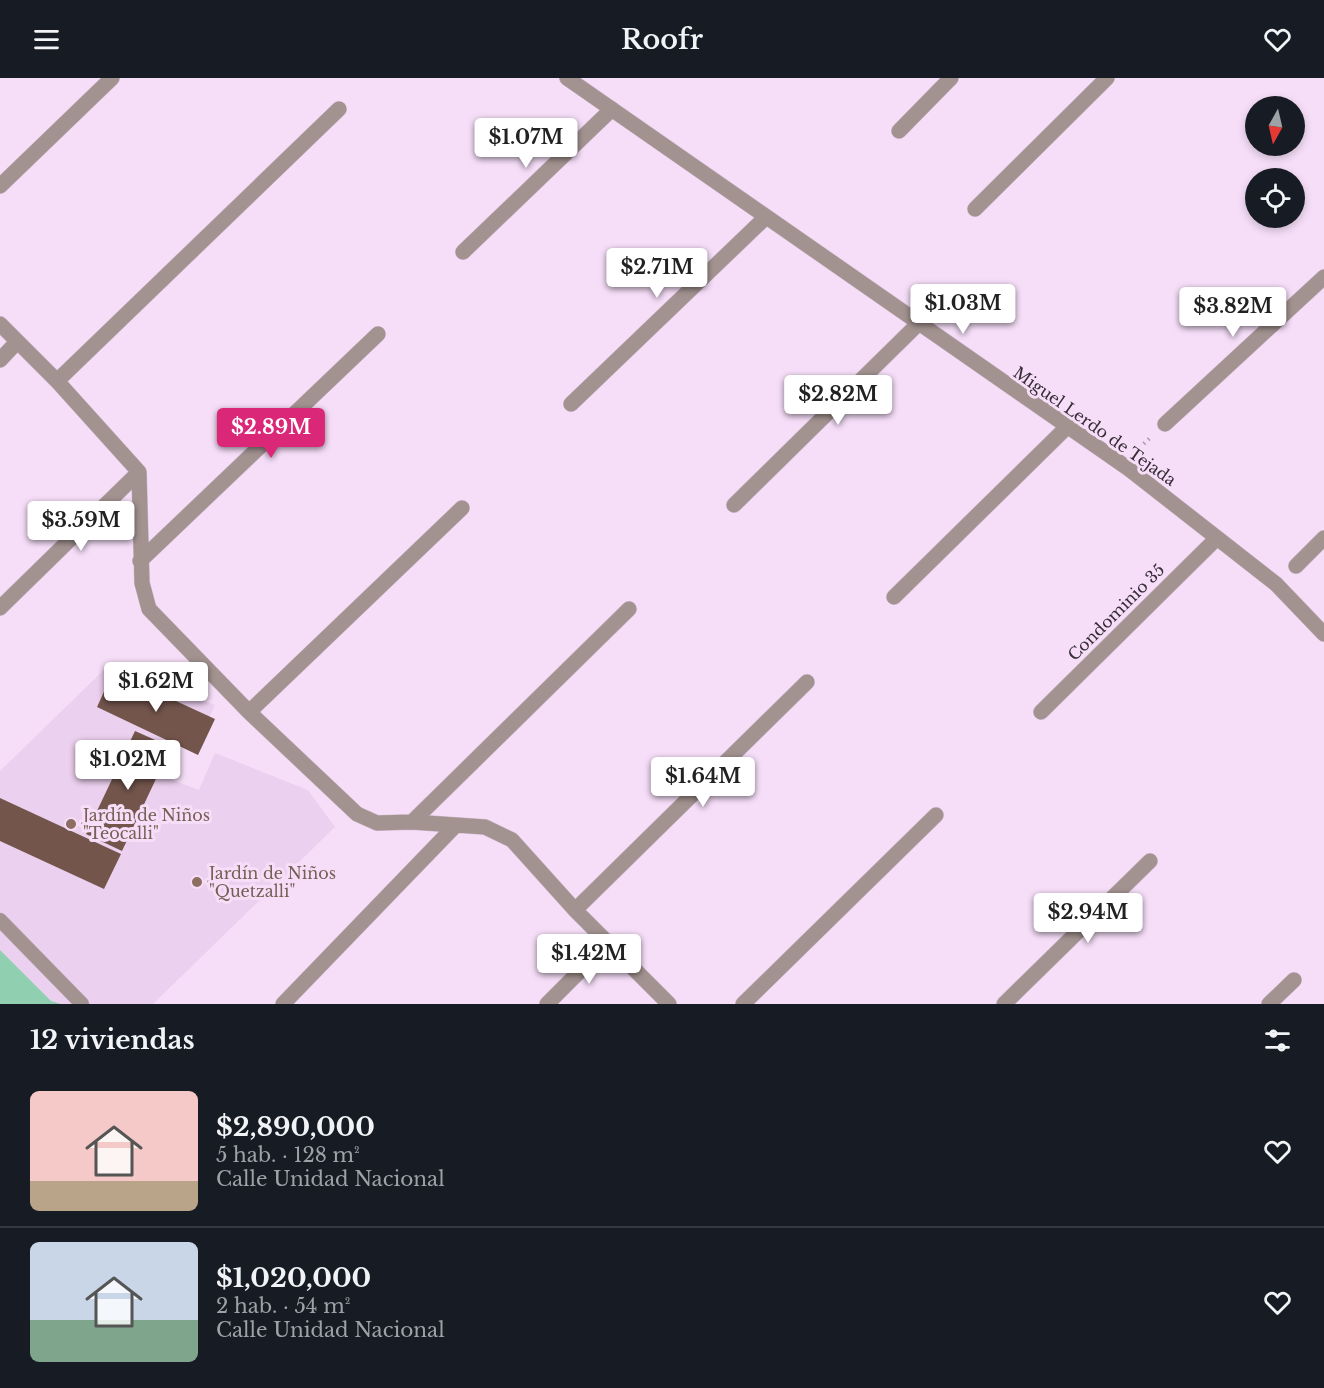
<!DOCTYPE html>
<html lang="es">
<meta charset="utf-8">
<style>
:root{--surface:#171b24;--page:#20242c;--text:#f1f3f6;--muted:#9ea1a6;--line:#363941;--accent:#db2777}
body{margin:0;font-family:"Libre Baskerville",serif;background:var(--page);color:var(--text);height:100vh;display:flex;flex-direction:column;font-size:22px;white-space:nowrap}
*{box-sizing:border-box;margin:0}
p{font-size:20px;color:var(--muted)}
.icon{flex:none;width:33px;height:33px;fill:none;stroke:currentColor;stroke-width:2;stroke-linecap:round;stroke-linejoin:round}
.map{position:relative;height:926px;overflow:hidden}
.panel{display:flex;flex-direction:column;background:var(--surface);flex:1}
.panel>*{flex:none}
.needle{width:39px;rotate:188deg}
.fabs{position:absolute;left:1245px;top:18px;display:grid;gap:12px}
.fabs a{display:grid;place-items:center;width:60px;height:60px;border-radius:50%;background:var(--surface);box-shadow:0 3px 9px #0003;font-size:30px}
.price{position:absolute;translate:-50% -51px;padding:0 14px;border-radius:6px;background:#fff;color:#222;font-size:20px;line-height:39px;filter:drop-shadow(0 2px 3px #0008)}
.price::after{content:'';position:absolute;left:50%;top:36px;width:18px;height:14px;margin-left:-9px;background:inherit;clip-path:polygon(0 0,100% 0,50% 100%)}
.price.on{background:var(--accent);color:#fff}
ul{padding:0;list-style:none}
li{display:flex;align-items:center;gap:18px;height:150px;padding:0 30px}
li+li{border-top:2px solid var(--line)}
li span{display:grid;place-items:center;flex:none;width:168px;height:120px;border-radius:9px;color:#555}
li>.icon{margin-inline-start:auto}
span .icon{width:72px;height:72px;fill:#fffc;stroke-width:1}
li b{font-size:26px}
h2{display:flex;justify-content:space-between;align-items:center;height:72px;padding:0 30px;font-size:26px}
header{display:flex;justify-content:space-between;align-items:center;height:78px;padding:0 30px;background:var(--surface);font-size:27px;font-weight:600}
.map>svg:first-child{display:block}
.built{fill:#ecd0ef}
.green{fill:#90d0b1}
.building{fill:#73554c}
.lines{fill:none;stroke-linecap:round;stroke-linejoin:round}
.service-casing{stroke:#d0bbd1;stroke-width:15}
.minor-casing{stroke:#d0bbd1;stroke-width:16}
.path{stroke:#ae9baf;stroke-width:4;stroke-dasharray:1.5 4.5;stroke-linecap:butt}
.service{stroke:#a39390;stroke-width:14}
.minor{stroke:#a39390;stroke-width:15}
.education-dot{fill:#8d6e63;stroke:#f6def8;stroke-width:2}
.labels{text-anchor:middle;stroke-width:6;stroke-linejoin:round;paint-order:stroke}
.street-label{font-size:16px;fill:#362d37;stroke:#f6def8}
.education-label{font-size:16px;fill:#785e54;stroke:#f6def8;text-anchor:start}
</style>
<header><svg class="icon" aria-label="menu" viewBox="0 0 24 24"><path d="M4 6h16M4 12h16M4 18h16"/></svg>Roofr<svg class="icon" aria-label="heart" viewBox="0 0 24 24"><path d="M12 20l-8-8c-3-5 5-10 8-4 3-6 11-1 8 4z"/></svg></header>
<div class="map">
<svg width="1324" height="926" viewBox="0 0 1324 926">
<rect width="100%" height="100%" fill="#f6def8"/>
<path class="built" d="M110 586 215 627 195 671 175 662 162 698 199 712 215 675 308 712 335 749 153 926H0V693Z"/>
<path class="green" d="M0 872 51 923 61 926H0Z"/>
<path class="building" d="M113 594 215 641 198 677 97 629Z
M135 653 171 669 122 773 86 756Z
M0 720 121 776 104 811 0 763Z"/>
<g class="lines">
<defs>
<path id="service" d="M0 842 82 926"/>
<path id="minor" d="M567 0 1129 391 1276 506 1324 556
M899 53 951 0
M0 108 112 0
M975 131 1107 0
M463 174 612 31
M0 246 57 303 139 394 142 505 149 531 249 634 357 736 377 745 412 744 485 749 512 762 575 832 669 926
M0 282 17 264
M57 303 339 31
M571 326 766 139
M1165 346 1324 199
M734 427 918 246
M140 483 378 256
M1296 488 1324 460
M894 519 1067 349
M0 530 139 394
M249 634 462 430
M1041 634 1217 460
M412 744 629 531
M575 832 807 604
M283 926 455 748
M547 926 608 865
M743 926 936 737
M1004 926 1150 783
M1269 926 1294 902"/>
</defs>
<use href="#service" class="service-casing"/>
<use href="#minor" class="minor-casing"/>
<path class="path" d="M1135 374 1151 359"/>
<use href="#service" class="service"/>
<use href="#minor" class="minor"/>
</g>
<g class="education-dot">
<circle cx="71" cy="746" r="6"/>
<circle cx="197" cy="804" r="6"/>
</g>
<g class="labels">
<g class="street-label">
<text transform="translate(1095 348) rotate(35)" y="6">Miguel Lerdo de Tejada</text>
<text transform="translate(1116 534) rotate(-45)" y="6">Condominio 35</text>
</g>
<g class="education-label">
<text x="83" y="743">Jardín de Niños<tspan x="83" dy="18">"Teocalli"</tspan></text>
<text x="209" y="801">Jardín de Niños<tspan x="209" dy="18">"Quetzalli"</tspan></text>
</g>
</g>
</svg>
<div class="fabs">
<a><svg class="needle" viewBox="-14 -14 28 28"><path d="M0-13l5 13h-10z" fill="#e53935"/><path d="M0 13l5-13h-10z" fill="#9ea1a6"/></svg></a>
<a><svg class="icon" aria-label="locate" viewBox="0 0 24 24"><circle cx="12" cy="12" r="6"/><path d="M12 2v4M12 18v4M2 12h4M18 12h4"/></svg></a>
</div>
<b class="price" style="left:526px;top:91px">$1.07M</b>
<b class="price" style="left:657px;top:221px">$2.71M</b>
<b class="price" style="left:963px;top:257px">$1.03M</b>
<b class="price" style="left:1233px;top:260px">$3.82M</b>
<b class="price" style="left:838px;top:348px">$2.82M</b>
<b class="price on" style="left:271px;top:381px">$2.89M</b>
<b class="price" style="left:81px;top:474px">$3.59M</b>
<b class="price" style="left:156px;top:635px">$1.62M</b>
<b class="price" style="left:128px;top:713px">$1.02M</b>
<b class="price" style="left:703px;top:730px">$1.64M</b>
<b class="price" style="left:1088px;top:866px">$2.94M</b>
<b class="price" style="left:589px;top:907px">$1.42M</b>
</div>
<section class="panel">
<h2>12 viviendas<svg class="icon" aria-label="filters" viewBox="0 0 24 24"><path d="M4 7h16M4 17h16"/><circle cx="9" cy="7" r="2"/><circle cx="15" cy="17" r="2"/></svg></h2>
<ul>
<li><span style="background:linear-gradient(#f6c9c9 75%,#b9a48a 0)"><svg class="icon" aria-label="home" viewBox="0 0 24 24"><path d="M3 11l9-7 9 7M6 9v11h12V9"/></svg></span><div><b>$2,890,000</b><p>5 hab. · 128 m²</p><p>Calle Unidad Nacional</p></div><svg class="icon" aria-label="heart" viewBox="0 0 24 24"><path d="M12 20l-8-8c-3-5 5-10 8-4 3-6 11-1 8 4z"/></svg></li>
<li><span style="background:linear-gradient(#c9d6e8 65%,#7fa58c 0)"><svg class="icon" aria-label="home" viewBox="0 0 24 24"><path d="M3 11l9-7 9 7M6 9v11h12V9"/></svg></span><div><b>$1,020,000</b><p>2 hab. · 54 m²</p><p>Calle Unidad Nacional</p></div><svg class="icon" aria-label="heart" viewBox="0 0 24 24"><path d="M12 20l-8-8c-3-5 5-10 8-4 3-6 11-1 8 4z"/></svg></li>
</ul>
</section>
